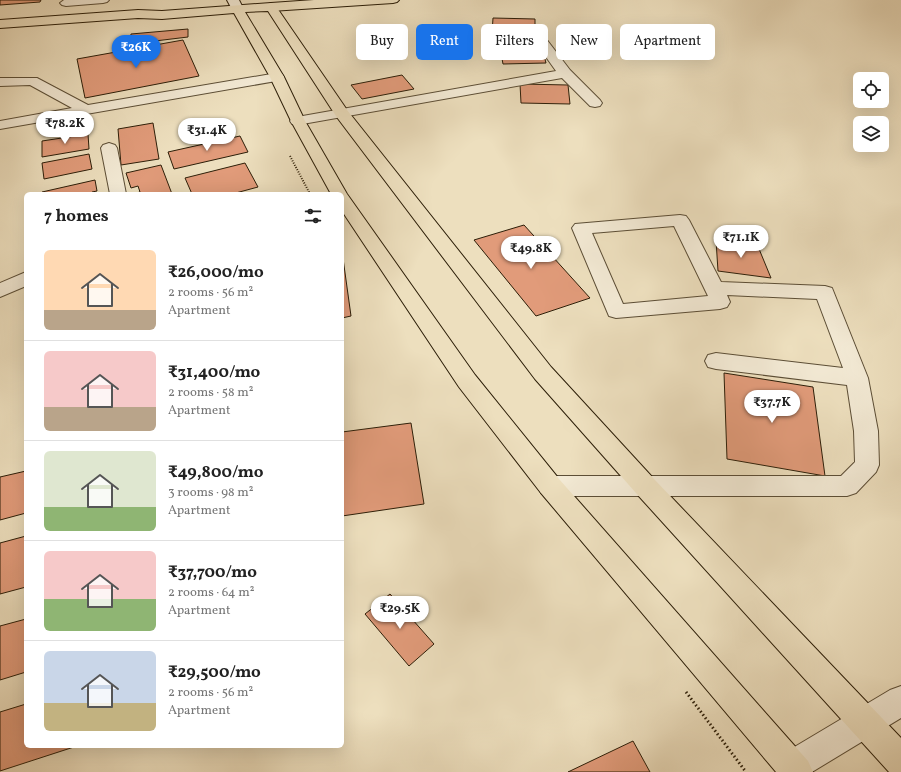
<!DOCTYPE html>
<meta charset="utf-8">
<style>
:root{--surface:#fff;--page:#f2f2f2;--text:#222;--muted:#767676;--line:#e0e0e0;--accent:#1a73e8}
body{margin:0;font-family:Vollkorn,serif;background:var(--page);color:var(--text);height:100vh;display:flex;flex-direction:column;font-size:15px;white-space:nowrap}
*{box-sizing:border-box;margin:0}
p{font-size:13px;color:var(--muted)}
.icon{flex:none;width:22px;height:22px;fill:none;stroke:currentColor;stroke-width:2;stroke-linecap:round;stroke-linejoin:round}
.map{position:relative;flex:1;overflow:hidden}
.details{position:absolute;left:24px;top:192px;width:320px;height:556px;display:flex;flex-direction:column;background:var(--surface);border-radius:6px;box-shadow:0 4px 16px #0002}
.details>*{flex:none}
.hud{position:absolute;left:356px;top:24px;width:380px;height:36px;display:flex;gap:8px}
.buttons{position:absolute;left:853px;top:72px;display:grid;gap:8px}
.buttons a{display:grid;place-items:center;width:36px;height:36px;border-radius:6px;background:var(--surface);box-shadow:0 4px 16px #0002;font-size:20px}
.price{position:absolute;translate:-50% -34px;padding:0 9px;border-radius:14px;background:#fff;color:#222;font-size:13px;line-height:26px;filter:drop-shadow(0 1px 2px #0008)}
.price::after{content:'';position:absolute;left:50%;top:24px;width:12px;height:9px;margin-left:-6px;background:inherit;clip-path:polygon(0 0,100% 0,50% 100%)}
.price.current{background:var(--accent);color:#fff}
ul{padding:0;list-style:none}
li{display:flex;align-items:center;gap:12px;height:100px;padding:0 20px}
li+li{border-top:1px solid var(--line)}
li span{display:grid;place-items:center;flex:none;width:112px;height:80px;border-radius:6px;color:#555}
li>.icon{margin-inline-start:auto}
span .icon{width:48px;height:48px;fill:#fffc;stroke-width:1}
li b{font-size:17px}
h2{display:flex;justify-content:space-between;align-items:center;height:48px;padding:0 20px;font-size:17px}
.pill{padding:0 14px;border-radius:6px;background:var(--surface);box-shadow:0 4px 16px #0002;font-size:14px;line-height:36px}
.pill.current{background:var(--accent);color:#fff}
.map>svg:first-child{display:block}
.building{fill:#e19b7a;stroke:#2c1e08}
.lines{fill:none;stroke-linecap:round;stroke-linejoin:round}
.minor-casing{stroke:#5c4e36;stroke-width:2}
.secondary-casing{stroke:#2c1e08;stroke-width:2}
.primary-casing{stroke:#2c1e08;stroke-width:2}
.trunk-casing{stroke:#2c1e08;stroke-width:2}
.path-far1{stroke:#2c1e08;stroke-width:2;stroke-dasharray:1 1.5;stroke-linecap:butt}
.path{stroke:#2c1e08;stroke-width:3;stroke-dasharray:1.5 2.5;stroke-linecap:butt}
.minor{fill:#f3ead5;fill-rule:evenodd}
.secondary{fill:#f3ead5;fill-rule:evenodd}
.primary{fill:#eddfbe;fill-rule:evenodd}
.trunk{fill:#eddfbe;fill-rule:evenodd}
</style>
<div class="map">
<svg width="901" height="772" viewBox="0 0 901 772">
<rect width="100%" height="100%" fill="#eddfbe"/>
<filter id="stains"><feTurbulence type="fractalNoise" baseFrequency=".005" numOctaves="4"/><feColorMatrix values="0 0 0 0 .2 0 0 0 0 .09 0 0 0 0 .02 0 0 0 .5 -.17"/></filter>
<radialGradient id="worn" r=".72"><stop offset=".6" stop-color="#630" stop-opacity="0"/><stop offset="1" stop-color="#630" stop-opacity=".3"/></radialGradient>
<path class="building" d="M0 0H41L40 2 0 5Z
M493 18 535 19V34L492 33Z
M188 29V37L130 44 131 34Z
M183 40 199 76 85 98 77 59Z
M500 48H542L546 63 503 64Z
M402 75 414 89 362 99 351 85Z
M520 84 568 85 570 104 521 103Z
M153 123 159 159 121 165 118 129Z
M88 134 89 149 42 157V141Z
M240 136 248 152 174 169 168 152Z
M89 154 92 169 44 179 42 163Z
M245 163 258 187 232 194H192L185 178Z
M161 165 172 194H133L140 192 138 186 131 188 126 173Z
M95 180 97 191 92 192V194H43L42 192Z
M524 225 590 298 536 316 474 240Z
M716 240 757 244 771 278 718 271Z
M342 251 351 316 342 318Z
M724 373 813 387 825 476 727 459Z
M411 423 424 504 342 516V432Z
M26 471V513L0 520V477Z
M26 536V587L0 594V543Z
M390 594 434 644 409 666 365 614Z
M26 619V672L0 680V626Z
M26 704V746H77L0 771V712Z
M633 741 650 772H568Z"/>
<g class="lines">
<defs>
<path id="minor" d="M64 0H109L107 2 103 3 66 6 62 5 60 3Z
M542 39 547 40 570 70 600 100 602 103 600 106 595 107 590 106 562 78 297 125 292 124 290 121 292 118 297 117 556 71 536 43 537 40Z
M277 73 282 74 284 77 282 80 0 129V121L72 108 30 85 0 86V78H37L88 105Z
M109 143 115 145 117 148 126 194H110L101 148 103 145Z
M680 215 686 216 689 220 721 282 825 286 832 288 868 378 878 431 879 465 876 472 856 493 847 496H550L541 493 538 486 541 479 550 476H841L855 462 854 431 847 385 716 369 708 367 705 361 708 355 716 353 843 368 817 299 727 295 730 302 727 307 720 309 616 318 609 316 572 228 575 224ZM674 226 708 296 623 304 592 233Z
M26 272V286L0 297V283Z
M901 686V718L812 772H778L776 766 781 755 890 690Z"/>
<path id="secondary" d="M227 0H239L244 10 242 13H234Z"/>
<path id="primary" d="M314 0H399L397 2 393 3 271 11 267 9 265 7 267 5 271 3Z"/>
<path id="trunk" d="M271 3 275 5 347 110 551 367 654 479 901 738V772H889L636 493 535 379 336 116 268 11 245 12 284 77 305 121 347 194 475 375 559 479 808 761 813 772H776L541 493 459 387 342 211V194H331L291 121 270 77 234 13 162 19 138 18 0 28V20L138 10 162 11Z"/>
</defs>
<use href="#minor" class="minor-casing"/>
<use href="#secondary" class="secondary-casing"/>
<use href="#primary" class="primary-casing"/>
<use href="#trunk" class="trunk-casing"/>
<path class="path-far1" d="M290 156 310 194"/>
<path class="path" d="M686 692 746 772"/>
<use href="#minor" class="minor"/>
<use href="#secondary" class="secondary"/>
<use href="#primary" class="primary"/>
<use href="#trunk" class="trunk"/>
</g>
<rect width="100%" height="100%" filter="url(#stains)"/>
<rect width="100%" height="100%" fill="url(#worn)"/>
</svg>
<div class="buttons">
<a><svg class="icon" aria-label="locate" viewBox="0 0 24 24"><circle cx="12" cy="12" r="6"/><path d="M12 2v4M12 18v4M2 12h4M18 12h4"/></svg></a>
<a><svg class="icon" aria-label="layers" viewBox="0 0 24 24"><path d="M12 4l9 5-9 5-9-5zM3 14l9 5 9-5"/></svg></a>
</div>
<b class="price current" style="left:136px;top:69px">₹26K</b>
<b class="price" style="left:65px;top:145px">₹78.2K</b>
<b class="price" style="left:207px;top:152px">₹31.4K</b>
<b class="price" style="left:741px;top:259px">₹71.1K</b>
<b class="price" style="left:531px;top:270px">₹49.8K</b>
<b class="price" style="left:772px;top:424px">₹37.7K</b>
<b class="price" style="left:400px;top:630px">₹29.5K</b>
<div class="hud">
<a class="pill">Buy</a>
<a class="pill current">Rent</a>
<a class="pill">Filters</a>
<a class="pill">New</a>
<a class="pill">Apartment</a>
</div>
<section class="details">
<h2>7 homes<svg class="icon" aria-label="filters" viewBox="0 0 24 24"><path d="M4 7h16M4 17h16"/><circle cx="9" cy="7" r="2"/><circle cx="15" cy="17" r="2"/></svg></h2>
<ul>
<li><span style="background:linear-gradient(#ffd9b3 75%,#b9a48a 0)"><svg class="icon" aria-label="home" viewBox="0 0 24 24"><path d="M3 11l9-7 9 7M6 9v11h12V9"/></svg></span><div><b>₹26,000/mo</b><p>2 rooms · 56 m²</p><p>Apartment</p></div></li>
<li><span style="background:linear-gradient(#f6c9c9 70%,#b9a48a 0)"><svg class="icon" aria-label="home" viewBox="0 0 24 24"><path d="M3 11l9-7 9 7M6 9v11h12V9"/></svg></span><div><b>₹31,400/mo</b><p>2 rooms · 58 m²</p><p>Apartment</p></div></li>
<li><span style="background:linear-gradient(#dfe7d0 70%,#8fb573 0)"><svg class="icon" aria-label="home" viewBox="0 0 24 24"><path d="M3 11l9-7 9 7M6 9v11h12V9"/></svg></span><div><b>₹49,800/mo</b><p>3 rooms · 98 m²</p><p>Apartment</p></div></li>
<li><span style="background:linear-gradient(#f6c9c9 60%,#8fb573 0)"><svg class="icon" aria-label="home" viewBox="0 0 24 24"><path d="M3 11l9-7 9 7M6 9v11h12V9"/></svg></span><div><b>₹37,700/mo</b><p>2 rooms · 64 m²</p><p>Apartment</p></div></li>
<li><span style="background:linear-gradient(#c9d6e8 65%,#c2b280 0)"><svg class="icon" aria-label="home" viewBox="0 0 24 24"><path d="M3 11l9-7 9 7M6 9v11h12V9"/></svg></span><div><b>₹29,500/mo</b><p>2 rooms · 56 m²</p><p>Apartment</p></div></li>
</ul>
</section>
</div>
